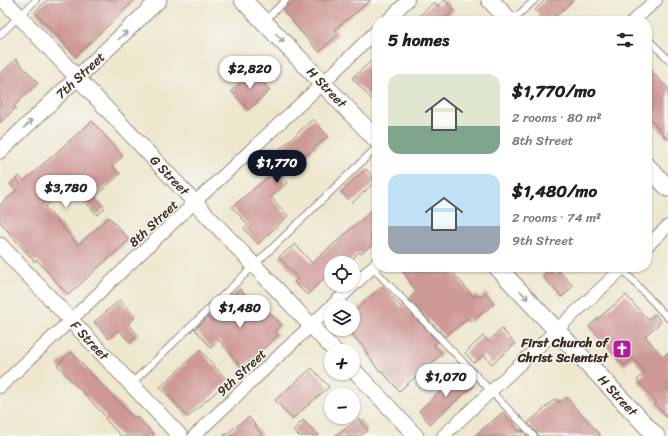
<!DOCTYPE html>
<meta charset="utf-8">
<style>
:root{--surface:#fff;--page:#f2f2f2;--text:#202124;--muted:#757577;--accent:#111827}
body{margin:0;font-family:Sriracha,sans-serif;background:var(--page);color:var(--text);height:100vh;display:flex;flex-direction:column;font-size:15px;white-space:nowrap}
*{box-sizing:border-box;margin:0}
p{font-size:13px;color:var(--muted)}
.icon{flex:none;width:22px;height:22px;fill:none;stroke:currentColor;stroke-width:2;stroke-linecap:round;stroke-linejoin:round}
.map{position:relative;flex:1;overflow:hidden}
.side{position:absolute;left:372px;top:16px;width:280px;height:256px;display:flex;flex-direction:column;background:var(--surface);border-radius:16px;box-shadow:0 1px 3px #0004}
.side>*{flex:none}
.fabs{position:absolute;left:324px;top:256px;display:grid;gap:8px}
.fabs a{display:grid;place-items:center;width:36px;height:36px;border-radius:50%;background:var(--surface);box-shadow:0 1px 3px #0004;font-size:20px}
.price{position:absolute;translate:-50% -34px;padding:0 9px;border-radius:14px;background:#fff;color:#222;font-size:13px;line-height:26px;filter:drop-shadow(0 1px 2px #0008)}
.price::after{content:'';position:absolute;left:50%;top:24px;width:12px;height:9px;margin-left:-6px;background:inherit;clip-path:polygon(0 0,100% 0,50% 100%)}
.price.selected{background:var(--accent);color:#fff}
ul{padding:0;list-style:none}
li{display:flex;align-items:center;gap:12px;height:100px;padding:0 16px}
li span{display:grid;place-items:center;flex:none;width:112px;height:80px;border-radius:12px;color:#555}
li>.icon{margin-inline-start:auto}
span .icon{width:48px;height:48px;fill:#fffc;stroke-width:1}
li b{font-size:17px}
h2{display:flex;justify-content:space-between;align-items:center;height:48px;padding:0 16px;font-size:17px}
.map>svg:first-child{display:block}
.building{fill:#cd9896}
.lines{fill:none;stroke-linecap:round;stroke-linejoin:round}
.service-casing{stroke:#948876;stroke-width:8}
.minor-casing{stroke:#948876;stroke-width:14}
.tertiary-casing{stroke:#948876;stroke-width:17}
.secondary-casing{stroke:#948876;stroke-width:19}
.service{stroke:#fff;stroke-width:6}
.minor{stroke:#fff;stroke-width:12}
.tertiary{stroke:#fff;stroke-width:15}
.secondary{stroke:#fff;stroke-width:17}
.oneway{stroke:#a79f9a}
.labels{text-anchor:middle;stroke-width:3;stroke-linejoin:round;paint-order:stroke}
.street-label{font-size:13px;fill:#3b2a1e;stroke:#f6f6f2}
.poi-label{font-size:13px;font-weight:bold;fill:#3b2a1e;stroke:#f6f6f2;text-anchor:end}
</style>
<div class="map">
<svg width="668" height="436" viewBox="0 0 668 436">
<rect width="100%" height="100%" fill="#f6f6f2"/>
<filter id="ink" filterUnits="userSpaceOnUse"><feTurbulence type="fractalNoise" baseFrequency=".025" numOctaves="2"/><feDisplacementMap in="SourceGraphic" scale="8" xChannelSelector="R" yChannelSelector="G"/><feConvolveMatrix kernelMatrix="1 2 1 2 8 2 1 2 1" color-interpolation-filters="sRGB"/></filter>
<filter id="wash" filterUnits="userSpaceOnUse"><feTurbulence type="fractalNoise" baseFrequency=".012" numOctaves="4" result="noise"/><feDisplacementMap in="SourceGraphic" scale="16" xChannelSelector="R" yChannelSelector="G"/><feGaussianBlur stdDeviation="0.9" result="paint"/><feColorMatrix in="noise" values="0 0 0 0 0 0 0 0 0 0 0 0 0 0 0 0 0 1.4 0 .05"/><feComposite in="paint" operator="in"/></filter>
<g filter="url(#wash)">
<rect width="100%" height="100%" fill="#ede7ce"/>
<g id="blocks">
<path class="building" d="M47 0H135L76 56 35 12Z
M295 0H371L335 29 339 34 319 52 283 11Z
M445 0 454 10 443 21H414L434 2 438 6Z
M545 0H574L550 21H545L535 10Z
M377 56V105L352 78Z
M16 59 38 83 14 106 16 108 0 123V74Z
M647 67 668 88V140L647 115Z
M252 71 270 90 249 110 231 91Z
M313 119 328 136 282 177 287 183 271 197 288 216 258 244 244 229 248 225 232 207 279 168 270 158Z
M92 121 123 156 112 166 120 174 95 197 105 208 97 215 70 185 45 207 78 245 109 217 129 240 68 295 37 260 35 262 0 222V205L16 191 10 184 19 176 24 181Z
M366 169 376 181 352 203 341 192Z
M377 206V233L370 238 374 243 361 254 359 252 349 263H331V272L307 295 294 282 298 279 279 257 295 244 312 263Z
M400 267H448L474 297 477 295 480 298 486 293 494 304 471 322 468 318 445 337 409 299 416 291Z
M550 268 556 274 559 271 573 286 562 297 542 276Z
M382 286 401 307 403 305 438 342 434 345 442 354 399 391 381 370 379 371 365 351 366 350 353 335V313Z
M240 289 264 317 269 312 281 325 275 331 278 335 242 368 219 340 211 348 195 329 208 317 212 322 231 305 227 300Z
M626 295 648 320 655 314 661 322 645 336 663 357 668 352V419L655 404 657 403 637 380 645 373 633 358 624 366 589 326Z
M120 300 135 317 128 324 138 335 130 343 119 330 109 339 94 322Z
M502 329 515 344 492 364 484 355 474 363 465 353 483 336 488 341Z
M200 350 228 381 188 417 160 387Z
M71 352 120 404 134 418 136 416 155 436H121L105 419 106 417 57 365Z
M312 368 329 387 292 419 275 400Z
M461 373 473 386 430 424 419 411Z
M566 397 601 436H538L537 433 528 423 555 399 559 403Z
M503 412 519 431 522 430 528 436H474Z
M249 417 263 436H223Z
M360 419 368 431 359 436H334Z
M303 420 319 436H299L293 430Z"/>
</g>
</g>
<g filter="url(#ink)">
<use href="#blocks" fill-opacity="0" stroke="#948876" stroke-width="1"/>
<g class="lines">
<defs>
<path id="service" d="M264 21 286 0
M511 21 535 0
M0 35 36 0
M647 38 668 59
M372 267 534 436
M622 269 668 318
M131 384 377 147"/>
<path id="minor" d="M387 21 408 0
M633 21 656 0
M647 246 668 226
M0 387 195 202 323 83 377 30
M194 436 377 263
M443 436 624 267"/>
<path id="tertiary" d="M4 0 335 351
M0 151 159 0
M0 245 180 436
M353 369 416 436"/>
<path id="secondary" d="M243 0 377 140
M490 0 510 21
M647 166 668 188
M497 267 656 436"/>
</defs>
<use href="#service" class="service-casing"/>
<use href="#minor" class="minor-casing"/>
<use href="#tertiary" class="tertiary-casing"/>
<use href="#secondary" class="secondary-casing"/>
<use href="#service" class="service"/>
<use href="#minor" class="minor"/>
<use href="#tertiary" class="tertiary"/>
<use href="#secondary" class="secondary"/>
</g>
<defs><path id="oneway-shaft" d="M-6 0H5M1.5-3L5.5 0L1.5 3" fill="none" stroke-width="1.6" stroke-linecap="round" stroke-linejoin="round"/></defs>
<g class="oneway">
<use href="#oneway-shaft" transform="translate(123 35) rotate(-43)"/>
<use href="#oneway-shaft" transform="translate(280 38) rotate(46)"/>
<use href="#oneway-shaft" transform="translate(28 124) rotate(-43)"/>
<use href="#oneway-shaft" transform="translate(524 295) rotate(47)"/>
</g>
</g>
<defs>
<symbol id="church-square" viewBox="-11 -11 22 22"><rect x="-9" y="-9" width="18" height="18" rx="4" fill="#b5179e" stroke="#f6f6f2"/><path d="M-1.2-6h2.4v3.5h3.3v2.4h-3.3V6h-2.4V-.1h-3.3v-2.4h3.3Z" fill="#fff"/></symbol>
</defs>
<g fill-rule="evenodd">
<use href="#church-square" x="611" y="338" width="22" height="22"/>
</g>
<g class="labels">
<g class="street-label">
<text transform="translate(80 75) rotate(-43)" y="5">7th Street</text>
<text transform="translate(327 87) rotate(46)" y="5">H Street</text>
<text transform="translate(170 175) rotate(46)" y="5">G Street</text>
<text transform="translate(153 223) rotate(-43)" y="5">8th Street</text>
<text transform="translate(90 340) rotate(47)" y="5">F Street</text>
<text transform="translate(241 372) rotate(-43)" y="5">9th Street</text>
<text transform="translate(618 395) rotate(47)" y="5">H Street</text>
</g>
<g class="poi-label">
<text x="608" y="347">First Church of<tspan x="608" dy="15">Christ Scientist</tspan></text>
</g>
</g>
</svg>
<div class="fabs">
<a><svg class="icon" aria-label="locate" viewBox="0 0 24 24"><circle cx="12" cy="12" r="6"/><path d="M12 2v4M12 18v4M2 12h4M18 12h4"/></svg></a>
<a><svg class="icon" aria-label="layers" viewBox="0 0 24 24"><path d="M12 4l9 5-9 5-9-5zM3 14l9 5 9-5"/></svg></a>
<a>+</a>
<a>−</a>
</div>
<b class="price" style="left:250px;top:90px">$2,820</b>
<b class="price selected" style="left:277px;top:184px">$1,770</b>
<b class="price" style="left:66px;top:209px">$3,780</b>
<b class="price" style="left:240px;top:329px">$1,480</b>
<b class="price" style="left:446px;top:398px">$1,070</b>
<section class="side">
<h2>5 homes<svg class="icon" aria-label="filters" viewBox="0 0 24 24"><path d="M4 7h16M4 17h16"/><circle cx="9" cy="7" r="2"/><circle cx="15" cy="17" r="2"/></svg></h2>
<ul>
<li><span style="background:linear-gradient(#dfe7d0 65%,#7fa58c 0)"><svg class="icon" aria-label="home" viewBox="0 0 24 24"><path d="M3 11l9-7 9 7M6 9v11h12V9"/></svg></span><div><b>$1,770/mo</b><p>2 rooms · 80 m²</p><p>8th Street</p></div></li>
<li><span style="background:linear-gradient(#bfe0f5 65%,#9aa5b1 0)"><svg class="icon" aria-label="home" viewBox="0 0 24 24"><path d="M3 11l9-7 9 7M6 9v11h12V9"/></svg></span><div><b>$1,480/mo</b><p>2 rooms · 74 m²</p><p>9th Street</p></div></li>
</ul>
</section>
</div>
